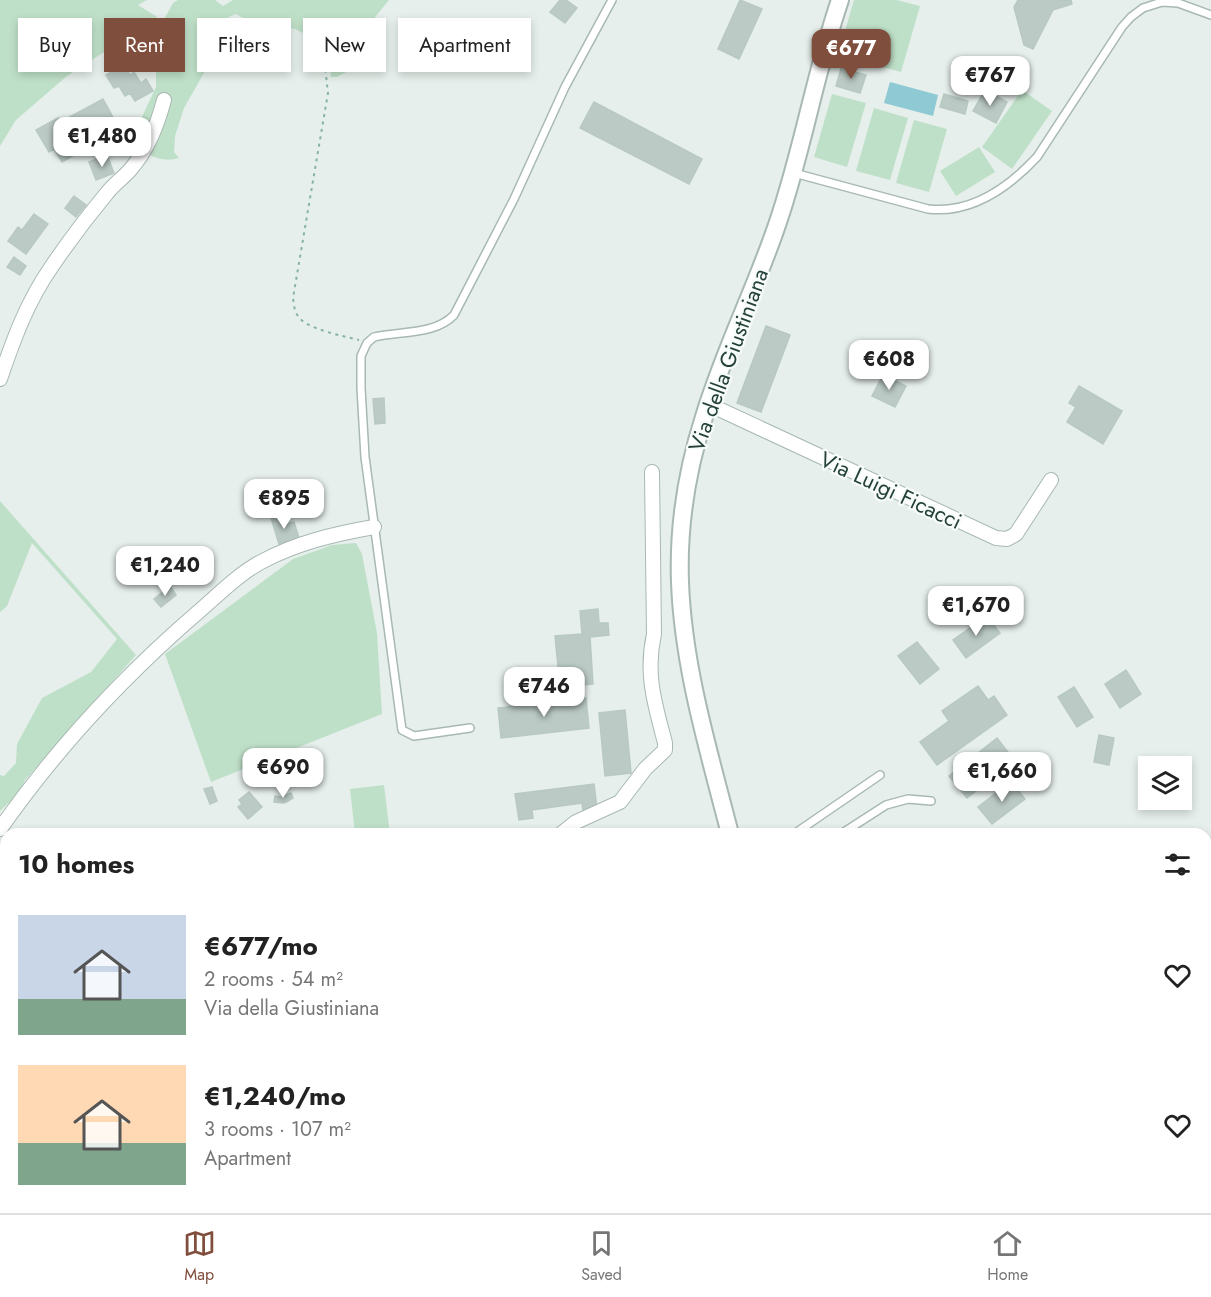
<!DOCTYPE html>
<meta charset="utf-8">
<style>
:root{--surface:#fff;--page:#f2f2f2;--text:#222;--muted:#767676;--line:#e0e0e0;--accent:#804e3d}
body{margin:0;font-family:Jost,sans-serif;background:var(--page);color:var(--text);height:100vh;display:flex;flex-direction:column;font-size:22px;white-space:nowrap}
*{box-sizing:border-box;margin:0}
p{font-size:20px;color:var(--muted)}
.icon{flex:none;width:33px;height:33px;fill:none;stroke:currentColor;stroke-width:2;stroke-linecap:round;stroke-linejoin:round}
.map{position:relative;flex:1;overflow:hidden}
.sheet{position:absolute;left:0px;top:828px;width:1212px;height:386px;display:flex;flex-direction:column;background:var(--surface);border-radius:18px 18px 0 0;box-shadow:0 3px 9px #0003}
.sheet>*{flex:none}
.banner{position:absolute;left:18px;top:18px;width:600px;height:54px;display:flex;gap:12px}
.fabs{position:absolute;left:1138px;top:756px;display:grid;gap:12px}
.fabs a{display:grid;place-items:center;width:54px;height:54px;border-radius:0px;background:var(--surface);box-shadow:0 3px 9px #0003;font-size:30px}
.price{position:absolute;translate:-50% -51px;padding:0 14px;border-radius:12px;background:#fff;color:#222;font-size:20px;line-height:39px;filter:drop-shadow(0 2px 3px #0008)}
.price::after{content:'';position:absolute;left:50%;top:36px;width:18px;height:14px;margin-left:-9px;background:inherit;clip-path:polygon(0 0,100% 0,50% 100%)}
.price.on{background:var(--accent);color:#fff}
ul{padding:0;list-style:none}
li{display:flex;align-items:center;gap:18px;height:150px;padding:0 18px}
li span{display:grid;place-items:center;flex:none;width:168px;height:120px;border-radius:0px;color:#555}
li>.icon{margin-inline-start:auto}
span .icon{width:72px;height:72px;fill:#fffc;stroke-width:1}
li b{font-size:26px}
h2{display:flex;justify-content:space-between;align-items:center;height:72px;padding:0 18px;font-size:26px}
.pill{padding:0 21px;border-radius:0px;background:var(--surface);box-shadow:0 3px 9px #0003;font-size:21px;line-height:54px}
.pill.on{background:var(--accent);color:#fff}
.dock{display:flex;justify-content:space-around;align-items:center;height:84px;border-top:2px solid var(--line);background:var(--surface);font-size:16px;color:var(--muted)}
.dock a{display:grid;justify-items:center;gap:3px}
.dock .on{color:var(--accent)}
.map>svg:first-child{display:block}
.green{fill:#bfe0c8}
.water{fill:#8ec9d4}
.building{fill:#bbcac4;stroke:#b8c9c2;stroke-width:1.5}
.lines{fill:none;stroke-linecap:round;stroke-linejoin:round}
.service-casing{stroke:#a8b8b2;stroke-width:10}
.minor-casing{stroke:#a8b8b2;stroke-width:16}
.tertiary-casing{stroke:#a8b8b2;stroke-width:20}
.path{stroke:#86b3a5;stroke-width:2;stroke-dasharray:3 4.5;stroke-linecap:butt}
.service{stroke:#fff;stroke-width:7}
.minor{stroke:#fff;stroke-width:14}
.tertiary{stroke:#fff;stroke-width:16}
.labels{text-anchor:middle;stroke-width:4.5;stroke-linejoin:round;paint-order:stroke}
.street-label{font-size:22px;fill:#24423a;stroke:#f7fbf9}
</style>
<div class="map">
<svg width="1211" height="1213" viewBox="0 0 1211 1213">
<rect width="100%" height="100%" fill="#e6efeb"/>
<path class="green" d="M0 0H147L138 5 157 17 147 31 115 45 67 76 16 120 0 146Z
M178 0H215L223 6 233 0H389L362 33 346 72 337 77H331L328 46 336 28 333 26 323 39 311 37 295 29 252 23 236 14 224 19 226 34 184 108 175 136 174 152 179 158C167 161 159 160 148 154L145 134 140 121 156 87V34L173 3Z
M854 0H897L920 6 901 72 838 55Z
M1022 90 1052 111 1012 169 982 147Z
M832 94 866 103 847 167 814 157Z
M874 108 908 118 890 180 856 171Z
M914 120 947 129 929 192 896 183Z
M979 147 995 172 956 196 940 171Z
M0 501 136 655 25 780 17 795 0 811V775L4 776 16 763 17 744 42 698 91 672 117 639 32 543 7 606 0 612Z
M356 543 362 554 377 633 382 714 211 782 165 654 293 559 332 545Z
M384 785 390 834H355L350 789Z
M1206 1098 1211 1101V1213H996L1000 1208H1206Z"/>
<path class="water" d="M890 82 938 95 933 116 884 103Z"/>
<path class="building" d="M560 0H566L577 8 565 23 550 12Z
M740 0 762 9 739 59 718 49Z
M1018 0H1071L1072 4 1053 10 1033 49 1024 45 1014 7Z
M124 65 130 75 134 72 141 83 146 79 153 91 135 101 130 93 125 96 119 86 114 88 106 75Z
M842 65 851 68V71L866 75 860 93 836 86Z
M985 90 1007 102 996 123 973 111Z
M944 94 968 101 965 114 940 107Z
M103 99 114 119 100 127 103 133 86 142 81 134 74 138 64 120Z
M594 102 702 159 689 184 580 128Z
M58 118 78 153 62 162 54 149 49 152 36 130Z
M107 155 114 173 96 180 89 162Z
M74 196 86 205 76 217 65 208Z
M34 214 48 224 26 254 8 241 18 227 22 230Z
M14 257 26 266 20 275 7 267Z
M766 326 790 335 761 412 737 403Z
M883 375 906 386 895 407 872 396Z
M1079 386 1122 411 1103 444 1067 422 1076 407 1069 403Z
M384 398 385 423 375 424 373 399Z
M283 514 286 524 294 522 299 538 279 544 271 518Z
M170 586 176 595 161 607 154 599Z
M598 609 599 623H608L609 635 590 637 593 684 560 687 555 636 582 634 580 611Z
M987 616 1000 633 966 658 953 640Z
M917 642 939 669 920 684 898 656Z
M1126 670 1141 694 1120 708 1105 684Z
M978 686 988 700 994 696 1007 715 937 765 920 742 949 721 942 711Z
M1074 687 1093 717 1077 727 1058 697Z
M586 698 589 728 501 738 498 708Z
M625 710 631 773 605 776 599 713Z
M1099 735 1114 738 1109 765 1094 762Z
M997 738 1015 761 967 798 949 776Z
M1011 781 1025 799 992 824 978 807Z
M594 784 597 809 583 811 582 803 532 810 533 818 519 820 515 794Z
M212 787 217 801 210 804 204 789Z
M249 792 262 807 248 819 238 807 242 804 239 800Z
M291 793 293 798 288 801 284 803 274 802 275 796 282 797Z
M6 1168V1198L0 1196V1174L3 1176Z
M157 1208H174L177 1211 182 1208H218L211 1213H152Z"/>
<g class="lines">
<defs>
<path id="service" d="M794 173 928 209C972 214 1008 188 1037 157L1122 27 1131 17 1143 8 1162 2 1178 3 1211 15
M470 728 414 736 402 730 365 457 361 388V356L367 343 374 337C400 331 435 335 454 315L514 199 565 87 612 0
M794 834 880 775
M841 834 886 805 908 799 931 801"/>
<path id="minor" d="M0 379C14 338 27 302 52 266 69 241 88 216 107 193 114 184 123 178 130 170 148 149 157 126 164 100
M708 404 996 538 1007 539 1016 534 1051 480
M0 829C56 749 123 677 197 613 217 596 237 575 261 562 296 543 334 534 374 527
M561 834 576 822 620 802 645 769 665 750V743C655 704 645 675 654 634L652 472
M58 1213 60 1208"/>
<path id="tertiary" d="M730 834C709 752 683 667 680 582 678 526 687 470 704 417 724 350 756 288 778 222 803 149 815 73 840 0
M634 1213 635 1208"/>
</defs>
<use href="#service" class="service-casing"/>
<use href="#minor" class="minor-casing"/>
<use href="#tertiary" class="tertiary-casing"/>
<path class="path" d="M336 20 323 49 328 93 293 298C294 304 294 311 298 316 306 329 343 336 359 340
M838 1208 849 1213"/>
<use href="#service" class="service"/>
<use href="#minor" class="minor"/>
<use href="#tertiary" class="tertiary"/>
</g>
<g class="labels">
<g class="street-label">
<text transform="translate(728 360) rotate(-70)" y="8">Via della Giustiniana</text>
<text transform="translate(891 490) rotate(25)" y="8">Via Luigi Ficacci</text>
</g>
</g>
</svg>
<div class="fabs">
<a><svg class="icon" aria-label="layers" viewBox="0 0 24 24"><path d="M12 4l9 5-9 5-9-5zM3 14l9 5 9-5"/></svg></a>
</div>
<b class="price on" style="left:851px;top:80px">€677</b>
<b class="price" style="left:990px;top:107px">€767</b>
<b class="price" style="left:102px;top:168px">€1,480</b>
<b class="price" style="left:889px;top:391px">€608</b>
<b class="price" style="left:284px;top:530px">€895</b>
<b class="price" style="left:165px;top:597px">€1,240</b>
<b class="price" style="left:976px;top:637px">€1,670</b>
<b class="price" style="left:544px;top:718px">€746</b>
<b class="price" style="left:283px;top:799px">€690</b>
<b class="price" style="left:1002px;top:803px">€1,660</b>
<div class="banner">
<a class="pill">Buy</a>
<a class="pill on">Rent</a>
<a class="pill">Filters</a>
<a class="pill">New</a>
<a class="pill">Apartment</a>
</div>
<section class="sheet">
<h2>10 homes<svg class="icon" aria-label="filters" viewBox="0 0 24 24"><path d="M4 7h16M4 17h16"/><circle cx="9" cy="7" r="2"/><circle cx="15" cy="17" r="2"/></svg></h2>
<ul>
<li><span style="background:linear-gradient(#c9d6e8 70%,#7fa58c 0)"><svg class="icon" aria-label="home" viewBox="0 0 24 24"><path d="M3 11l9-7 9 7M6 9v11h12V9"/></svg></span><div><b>€677/mo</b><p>2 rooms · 54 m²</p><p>Via della Giustiniana</p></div><svg class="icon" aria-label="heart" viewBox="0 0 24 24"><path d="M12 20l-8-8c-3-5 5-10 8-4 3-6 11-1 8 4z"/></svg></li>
<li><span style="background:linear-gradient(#ffd9b3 65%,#7fa58c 0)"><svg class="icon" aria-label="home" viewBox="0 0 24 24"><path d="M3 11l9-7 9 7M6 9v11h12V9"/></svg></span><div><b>€1,240/mo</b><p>3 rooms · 107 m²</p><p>Apartment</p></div><svg class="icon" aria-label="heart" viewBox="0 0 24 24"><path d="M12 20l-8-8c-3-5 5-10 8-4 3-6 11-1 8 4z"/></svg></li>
</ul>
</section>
</div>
<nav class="dock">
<a class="on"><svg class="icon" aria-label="map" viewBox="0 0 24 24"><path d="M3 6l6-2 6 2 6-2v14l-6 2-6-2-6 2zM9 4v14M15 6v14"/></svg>Map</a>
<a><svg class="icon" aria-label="saved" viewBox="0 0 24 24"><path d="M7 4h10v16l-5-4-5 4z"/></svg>Saved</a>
<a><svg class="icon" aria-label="home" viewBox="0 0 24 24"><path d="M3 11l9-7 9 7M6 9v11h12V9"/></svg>Home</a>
</nav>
